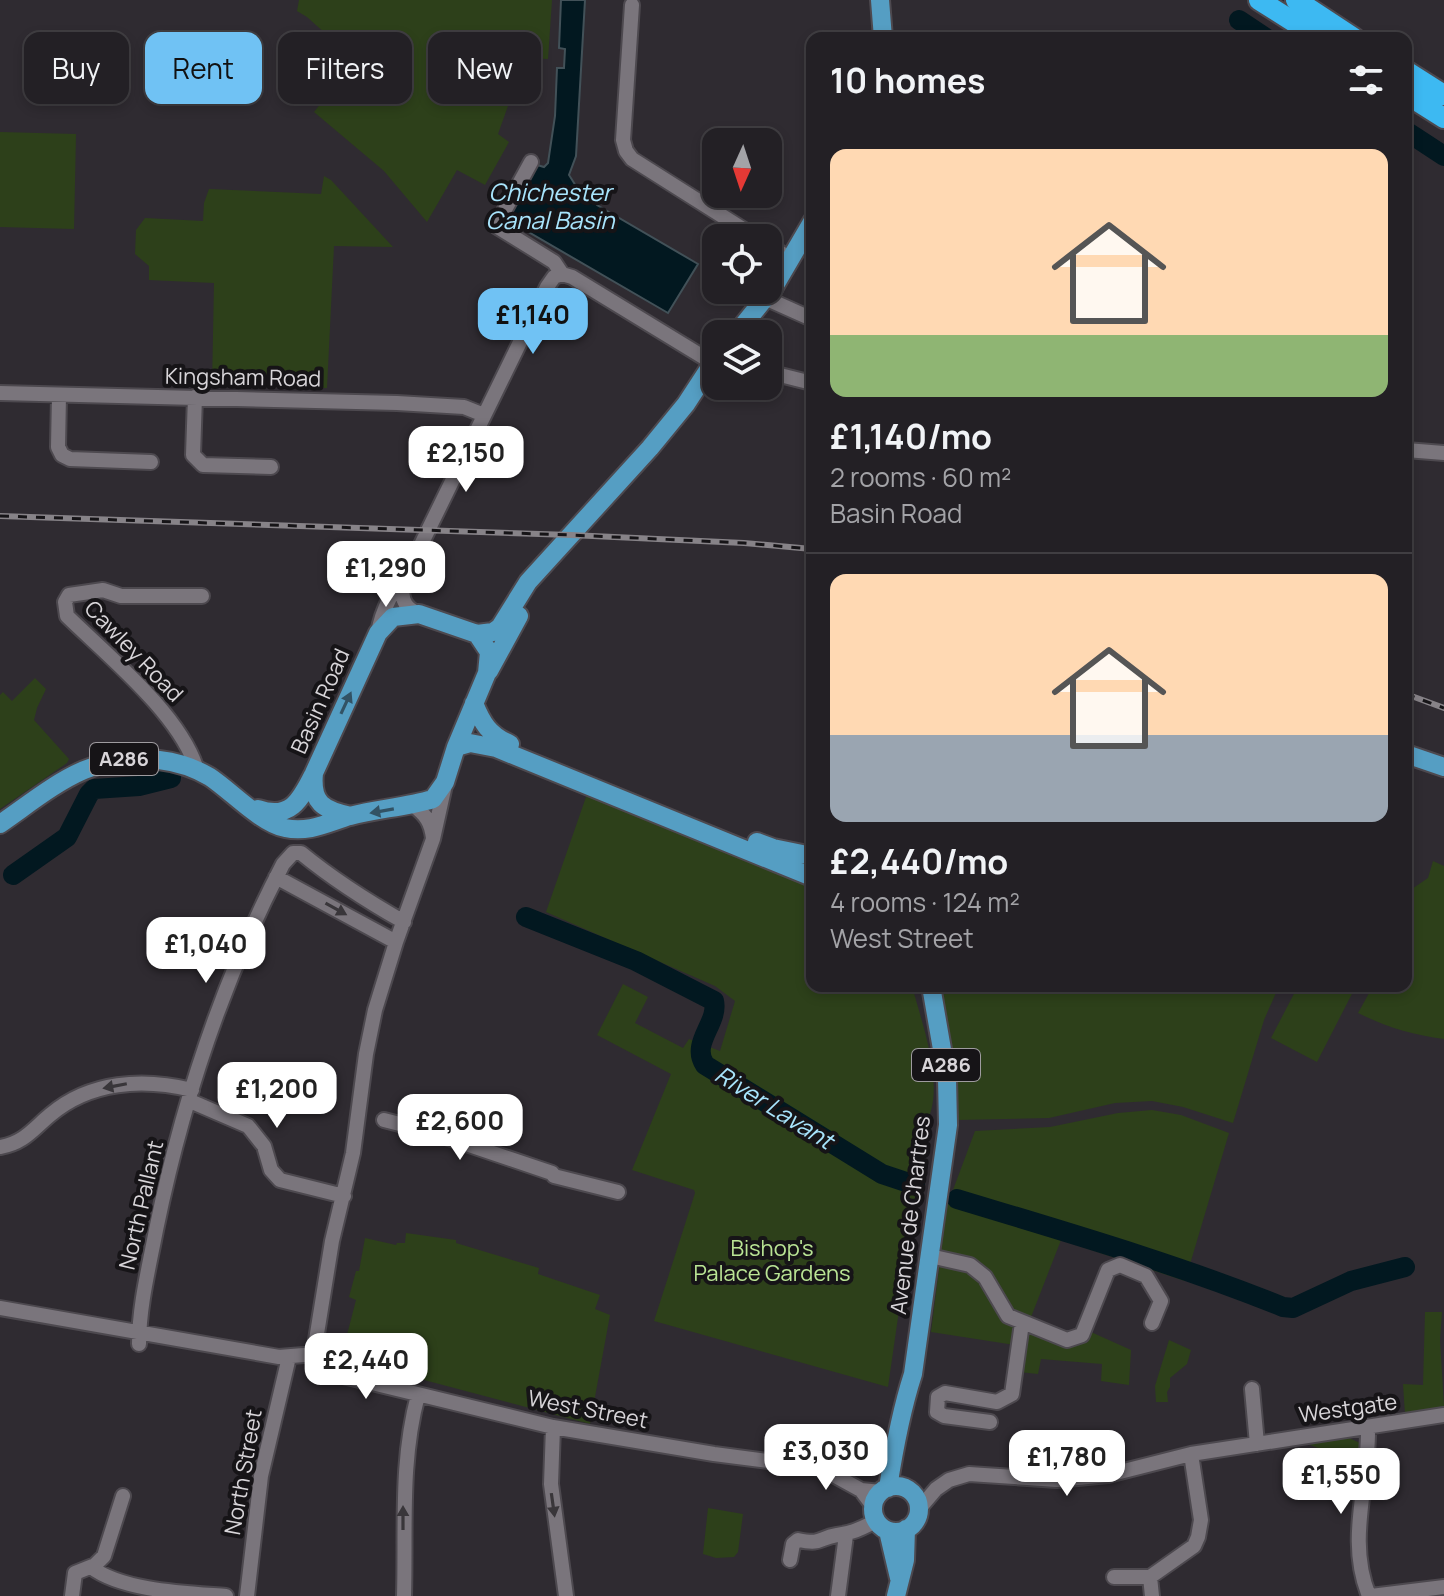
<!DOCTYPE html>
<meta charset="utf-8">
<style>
:root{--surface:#232025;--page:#2f2d32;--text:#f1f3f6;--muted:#a3a3a7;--line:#403e42;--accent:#70c2f4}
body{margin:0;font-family:Manrope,sans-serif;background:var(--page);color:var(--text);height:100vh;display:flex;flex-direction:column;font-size:30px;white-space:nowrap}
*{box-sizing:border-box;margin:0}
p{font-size:26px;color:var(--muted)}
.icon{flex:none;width:44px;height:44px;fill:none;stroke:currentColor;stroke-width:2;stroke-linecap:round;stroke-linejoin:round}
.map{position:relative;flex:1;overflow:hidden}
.details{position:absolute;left:806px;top:32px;width:606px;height:960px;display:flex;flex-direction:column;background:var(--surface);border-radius:16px;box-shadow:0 4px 12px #0003,0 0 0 2px var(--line)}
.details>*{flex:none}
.hud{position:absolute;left:24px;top:32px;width:662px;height:72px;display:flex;gap:16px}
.needle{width:52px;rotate:183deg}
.fabs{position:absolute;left:702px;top:128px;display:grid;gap:16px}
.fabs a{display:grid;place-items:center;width:80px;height:80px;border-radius:16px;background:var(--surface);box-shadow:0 4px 12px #0003,0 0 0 2px var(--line);font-size:40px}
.price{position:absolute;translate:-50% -68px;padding:0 18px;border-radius:16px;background:#fff;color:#222;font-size:26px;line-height:52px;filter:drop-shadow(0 2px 4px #0008)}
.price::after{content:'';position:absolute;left:50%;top:48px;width:24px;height:18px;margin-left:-12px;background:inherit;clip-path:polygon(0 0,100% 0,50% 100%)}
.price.current{background:var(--accent);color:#111}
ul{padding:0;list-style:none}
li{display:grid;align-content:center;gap:16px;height:424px;padding:0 24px}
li+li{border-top:2px solid var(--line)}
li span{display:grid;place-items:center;height:248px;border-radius:16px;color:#555}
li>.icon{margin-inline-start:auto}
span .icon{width:144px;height:144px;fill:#fffc;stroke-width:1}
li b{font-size:34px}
h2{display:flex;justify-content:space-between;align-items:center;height:96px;padding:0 24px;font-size:34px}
.tag{padding:0 28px;border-radius:16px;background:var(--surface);box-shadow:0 4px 12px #0003,0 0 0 2px var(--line);font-size:28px;line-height:72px}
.tag.current{background:var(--accent);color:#111}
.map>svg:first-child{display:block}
.green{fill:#2d401a}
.water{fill:#021820;stroke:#425158;stroke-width:2}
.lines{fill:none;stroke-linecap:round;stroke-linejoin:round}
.stream{stroke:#425158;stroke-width:3}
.river{stroke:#021820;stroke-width:20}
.minor-casing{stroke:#4d494f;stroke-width:18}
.major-casing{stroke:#4d494f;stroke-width:22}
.highway-casing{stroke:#4d494f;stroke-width:24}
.minor{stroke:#7a757c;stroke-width:14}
.major{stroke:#559ec3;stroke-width:18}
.highway{stroke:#3db9f2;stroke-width:20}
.rail-casing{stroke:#878388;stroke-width:6}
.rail{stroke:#161417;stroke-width:3;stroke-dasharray:9;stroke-linecap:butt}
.oneway{fill:#325264}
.oneway2{fill:#39363a}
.labels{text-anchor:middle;stroke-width:8;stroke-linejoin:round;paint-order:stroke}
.shield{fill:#161417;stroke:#9e9b9f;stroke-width:2}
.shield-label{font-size:20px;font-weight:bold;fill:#d8d5d9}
.street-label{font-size:22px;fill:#d8d5d9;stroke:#161417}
.park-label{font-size:22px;fill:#bae595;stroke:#161417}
.water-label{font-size:24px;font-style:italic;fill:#a8e4fc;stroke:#161417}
</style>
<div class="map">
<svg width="1444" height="1596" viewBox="0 0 1444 1596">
<rect width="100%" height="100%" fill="#2f2b31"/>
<path class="green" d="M299 0H552L548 59 525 58 498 134 509 142 485 185 457 170 427 222 384 171 314 112 355 60 307 17 297 11Z
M0 132 76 134 74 229 0 227Z
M324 176 331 180 393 247 334 246 327 388 212 386 214 283 149 280V266L135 254 136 230 145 218 203 221 204 203 209 189 321 194Z
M35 678 46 689 37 708 34 720 69 759 67 763 0 809V695L3 692 12 701Z
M593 789 812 883V986H912C922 1024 947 1089 925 1125L911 1239 904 1238 908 1248 888 1387 654 1321 695 1193 694 1190 632 1170 671 1074 597 1035 623 984 648 997 635 1023 683 1048 689 1039 720 1051 735 1001 715 986 546 912 586 797Z
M1433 861 1444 866V1039C1413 1035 1386 1027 1358 1013L1373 986H1406V893L1428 878Z
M938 986H1279L1264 1020 1233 1123 1183 1107 1152 1101 1115 1103 1049 1118 956 1120 954 1058Z
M1298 986H1356L1317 1062 1271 1038Z
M1152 1110 1181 1115 1229 1133 1185 1281 1061 1240 1026 1330 1069 1347 1088 1342 1091 1332 1131 1350 1129 1385 1101 1381 1102 1364 1041 1359 1038 1374 1019 1372 1022 1346 931 1332 947 1206 975 1131 1050 1127 1118 1113Z
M406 1233 456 1240V1243L539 1268 538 1274 600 1295 595 1309 610 1315 590 1424 341 1358 356 1300 349 1297 356 1271H359L365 1238 396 1245 397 1243H405Z
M1425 1312H1442L1440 1340 1444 1406 1405 1414 1403 1384 1423 1385Z
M1169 1340 1191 1350 1187 1364 1170 1378V1387L1167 1392 1168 1402H1156L1155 1386Z
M1349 1438 1360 1443 1362 1465 1305 1443Z
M708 1508 743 1514 738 1552 734 1557 716 1558 703 1554Z"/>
<path class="water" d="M561 0H585L576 156 569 175 576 186 598 200 597 205 698 264 668 313 506 219 534 164 544 167 548 163 555 116 557 68H564L565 49 559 48Z"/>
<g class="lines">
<path class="stream" d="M526 917 528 914"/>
<path class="river" d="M1239 20 1266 38
M1406 131 1444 156
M13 875 67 837 89 794 94 789 139 786 171 778
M526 917 636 961 714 1001C719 1023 690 1043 705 1065L882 1174 915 1185
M957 1199C1066 1232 1177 1264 1283 1307L1293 1308 1351 1281 1405 1267"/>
<defs>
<path id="minor" d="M632 5 623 140 626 151 632 159 757 238
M531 162 496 226 554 262 562 274
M713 210 723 194
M768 245 789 258
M562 274 572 277 713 363
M765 298 812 319
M768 372 812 383
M0 393 397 403 464 407 484 415
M59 395 58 447 62 455 70 459 151 462
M195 397 193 455 203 465 271 467
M1406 450 1444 453
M403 577C401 595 401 607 419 614
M378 633C383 603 399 582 415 557L547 287 554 277 562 274
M197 770C181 715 108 656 67 616L65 602 69 595 103 590 121 596H202
M445 785 433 839 396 942 375 1010 366 1054 353 1153 332 1241 315 1346C315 1360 323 1369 335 1374L553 1427 714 1454 821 1468 861 1490 881 1492
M413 805C426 815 431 822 433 838
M276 877 396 942
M190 1101 248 1126 264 1146 271 1170 280 1180 344 1196
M384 1120 431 1132 552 1173 554 1176 618 1192
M0 1147C24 1143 33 1129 50 1115 90 1081 143 1078 192 1090
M930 1256 970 1265 985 1277 1008 1316 1067 1340 1082 1335 1108 1270 1120 1265 1146 1276 1161 1301 1152 1323
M0 1308 279 1357 316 1354
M139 1344C139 1306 149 1267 156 1230 182 1103 223 979 283 864L293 853H301C334 880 367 901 404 922
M1252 1389 1257 1444
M990 1422 944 1416 937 1412 938 1397 945 1393 997 1402 1012 1394 1022 1323
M553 1427 551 1484 566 1596
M1368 1428C1369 1487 1346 1539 1369 1596
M861 1490 873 1506
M919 1509 936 1489 949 1480 969 1474 1057 1480 1108 1475 1191 1454 1444 1415
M790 1560 793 1544 798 1540C823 1545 818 1538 837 1535 853 1533 862 1528 876 1521
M91 1567C122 1591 187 1593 226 1596
M1114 1577H1150L1194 1546 1198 1537 1201 1520 1191 1454
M1150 1577 1152 1596
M72 1596 75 1573 95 1565 104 1556 123 1496
M247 1596 261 1476 289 1357
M404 1596C406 1527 400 1462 418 1395
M838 1596 846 1535
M1371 1596 1444 1587"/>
<path id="major" d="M880 0 883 38
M736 334 774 287 812 222
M477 634 493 632 500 627 528 582 650 448 686 404 716 358
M489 671 519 616
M474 703C482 723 489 735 510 744
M456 747 470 743 496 748 812 877
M1406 754 1444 767
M258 809C290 820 300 801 313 775
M0 824C52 788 91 751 159 760 176 762 195 768 210 777 231 791 262 824 285 828 309 833 327 823 350 816 377 809 406 807 433 799L445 782 456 747 487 673 489 652 477 634 419 614 393 617 378 633 314 773C311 803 323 810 351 816
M757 842 773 848 812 856
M873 1509a23 23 0 1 1 46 0a23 23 0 1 1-46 0Z
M888 1488C894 1449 901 1411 913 1374L948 1125 947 1078 931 986
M888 1531 899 1578
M896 1596 905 1560 906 1529"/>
<path id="highway" d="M1259 0 1319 38
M1296 0 1354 38
M1406 71 1444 95
M1406 94 1444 118"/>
</defs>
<use href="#minor" class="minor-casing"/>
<use href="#major" class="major-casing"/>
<use href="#highway" class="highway-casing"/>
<use href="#minor" class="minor"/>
<use href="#major" class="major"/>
<use href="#highway" class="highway"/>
<defs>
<path id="rail" d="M0 516 571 535 744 543 812 549
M1406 694 1444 708"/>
</defs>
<use href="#rail" class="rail-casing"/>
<use href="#rail" class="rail"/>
</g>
<defs><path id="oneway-solid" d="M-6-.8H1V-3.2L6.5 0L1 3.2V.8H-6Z" transform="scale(2)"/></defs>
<g class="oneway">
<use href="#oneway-solid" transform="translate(346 703) rotate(-65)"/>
<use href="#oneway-solid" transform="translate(382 811) rotate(170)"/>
</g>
<g class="oneway2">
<use href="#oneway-solid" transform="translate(336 909) rotate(29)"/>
<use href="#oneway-solid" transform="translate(115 1086) rotate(169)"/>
<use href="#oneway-solid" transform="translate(553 1505) rotate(82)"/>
<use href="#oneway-solid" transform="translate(403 1518) rotate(-90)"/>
</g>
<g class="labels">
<g class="shield">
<rect x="90" y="743" width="68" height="32" rx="6"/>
<rect x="912" y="1049" width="68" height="32" rx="6"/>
</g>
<g class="shield-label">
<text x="124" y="766">A286</text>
<text x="946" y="1072">A286</text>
</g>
<g class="street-label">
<text transform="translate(243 377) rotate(1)" y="8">Kingsham Road</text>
<text transform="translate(134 651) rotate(46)" y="8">Cawley Road</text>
<text transform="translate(320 701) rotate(-66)" y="8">Basin Road</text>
<text transform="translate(141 1205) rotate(-77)" y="8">North Pallant</text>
<text transform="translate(910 1215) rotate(-83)" y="8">Avenue de Chartres</text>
<text transform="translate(1348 1408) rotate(-8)" y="8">Westgate</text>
<text transform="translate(588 1409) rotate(11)" y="8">West Street</text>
<text transform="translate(243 1472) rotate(-80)" y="8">North Street</text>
</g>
<g class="park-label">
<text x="772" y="1256">Bishop's<tspan x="772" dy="25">Palace Gardens</tspan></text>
</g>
<g class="water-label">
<text x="550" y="201">Chichester<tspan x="550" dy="28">Canal Basin</tspan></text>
<text transform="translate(774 1108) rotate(32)" y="8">River Lavant</text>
</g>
</g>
</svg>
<div class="fabs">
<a><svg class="needle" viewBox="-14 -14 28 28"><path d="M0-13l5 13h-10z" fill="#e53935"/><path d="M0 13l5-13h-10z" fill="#a3a3a7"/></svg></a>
<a><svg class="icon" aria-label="locate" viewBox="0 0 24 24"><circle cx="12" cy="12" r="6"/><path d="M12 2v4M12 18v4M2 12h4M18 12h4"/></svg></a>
<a><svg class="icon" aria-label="layers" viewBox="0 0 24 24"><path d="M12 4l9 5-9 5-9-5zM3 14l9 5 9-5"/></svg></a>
</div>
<b class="price current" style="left:533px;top:356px">£1,140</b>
<b class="price" style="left:466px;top:494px">£2,150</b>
<b class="price" style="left:386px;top:609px">£1,290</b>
<b class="price" style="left:206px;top:985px">£1,040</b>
<b class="price" style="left:277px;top:1130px">£1,200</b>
<b class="price" style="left:460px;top:1162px">£2,600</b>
<b class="price" style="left:366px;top:1401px">£2,440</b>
<b class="price" style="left:826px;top:1492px">£3,030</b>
<b class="price" style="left:1067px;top:1498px">£1,780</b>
<b class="price" style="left:1341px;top:1516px">£1,550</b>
<div class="hud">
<a class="tag">Buy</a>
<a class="tag current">Rent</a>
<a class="tag">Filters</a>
<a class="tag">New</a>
</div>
<section class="details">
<h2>10 homes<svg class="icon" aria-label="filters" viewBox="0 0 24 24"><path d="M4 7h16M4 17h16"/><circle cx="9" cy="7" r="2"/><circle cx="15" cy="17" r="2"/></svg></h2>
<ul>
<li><span style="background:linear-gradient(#ffd9b3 75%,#8fb573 0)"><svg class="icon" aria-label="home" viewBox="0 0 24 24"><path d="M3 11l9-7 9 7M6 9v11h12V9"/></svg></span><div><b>£1,140/mo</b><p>2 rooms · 60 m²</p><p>Basin Road</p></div></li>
<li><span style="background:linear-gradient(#ffd9b3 65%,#9aa5b1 0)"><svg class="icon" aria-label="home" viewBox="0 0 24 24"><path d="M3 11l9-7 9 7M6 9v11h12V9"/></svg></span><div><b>£2,440/mo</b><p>4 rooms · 124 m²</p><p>West Street</p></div></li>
</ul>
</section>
</div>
